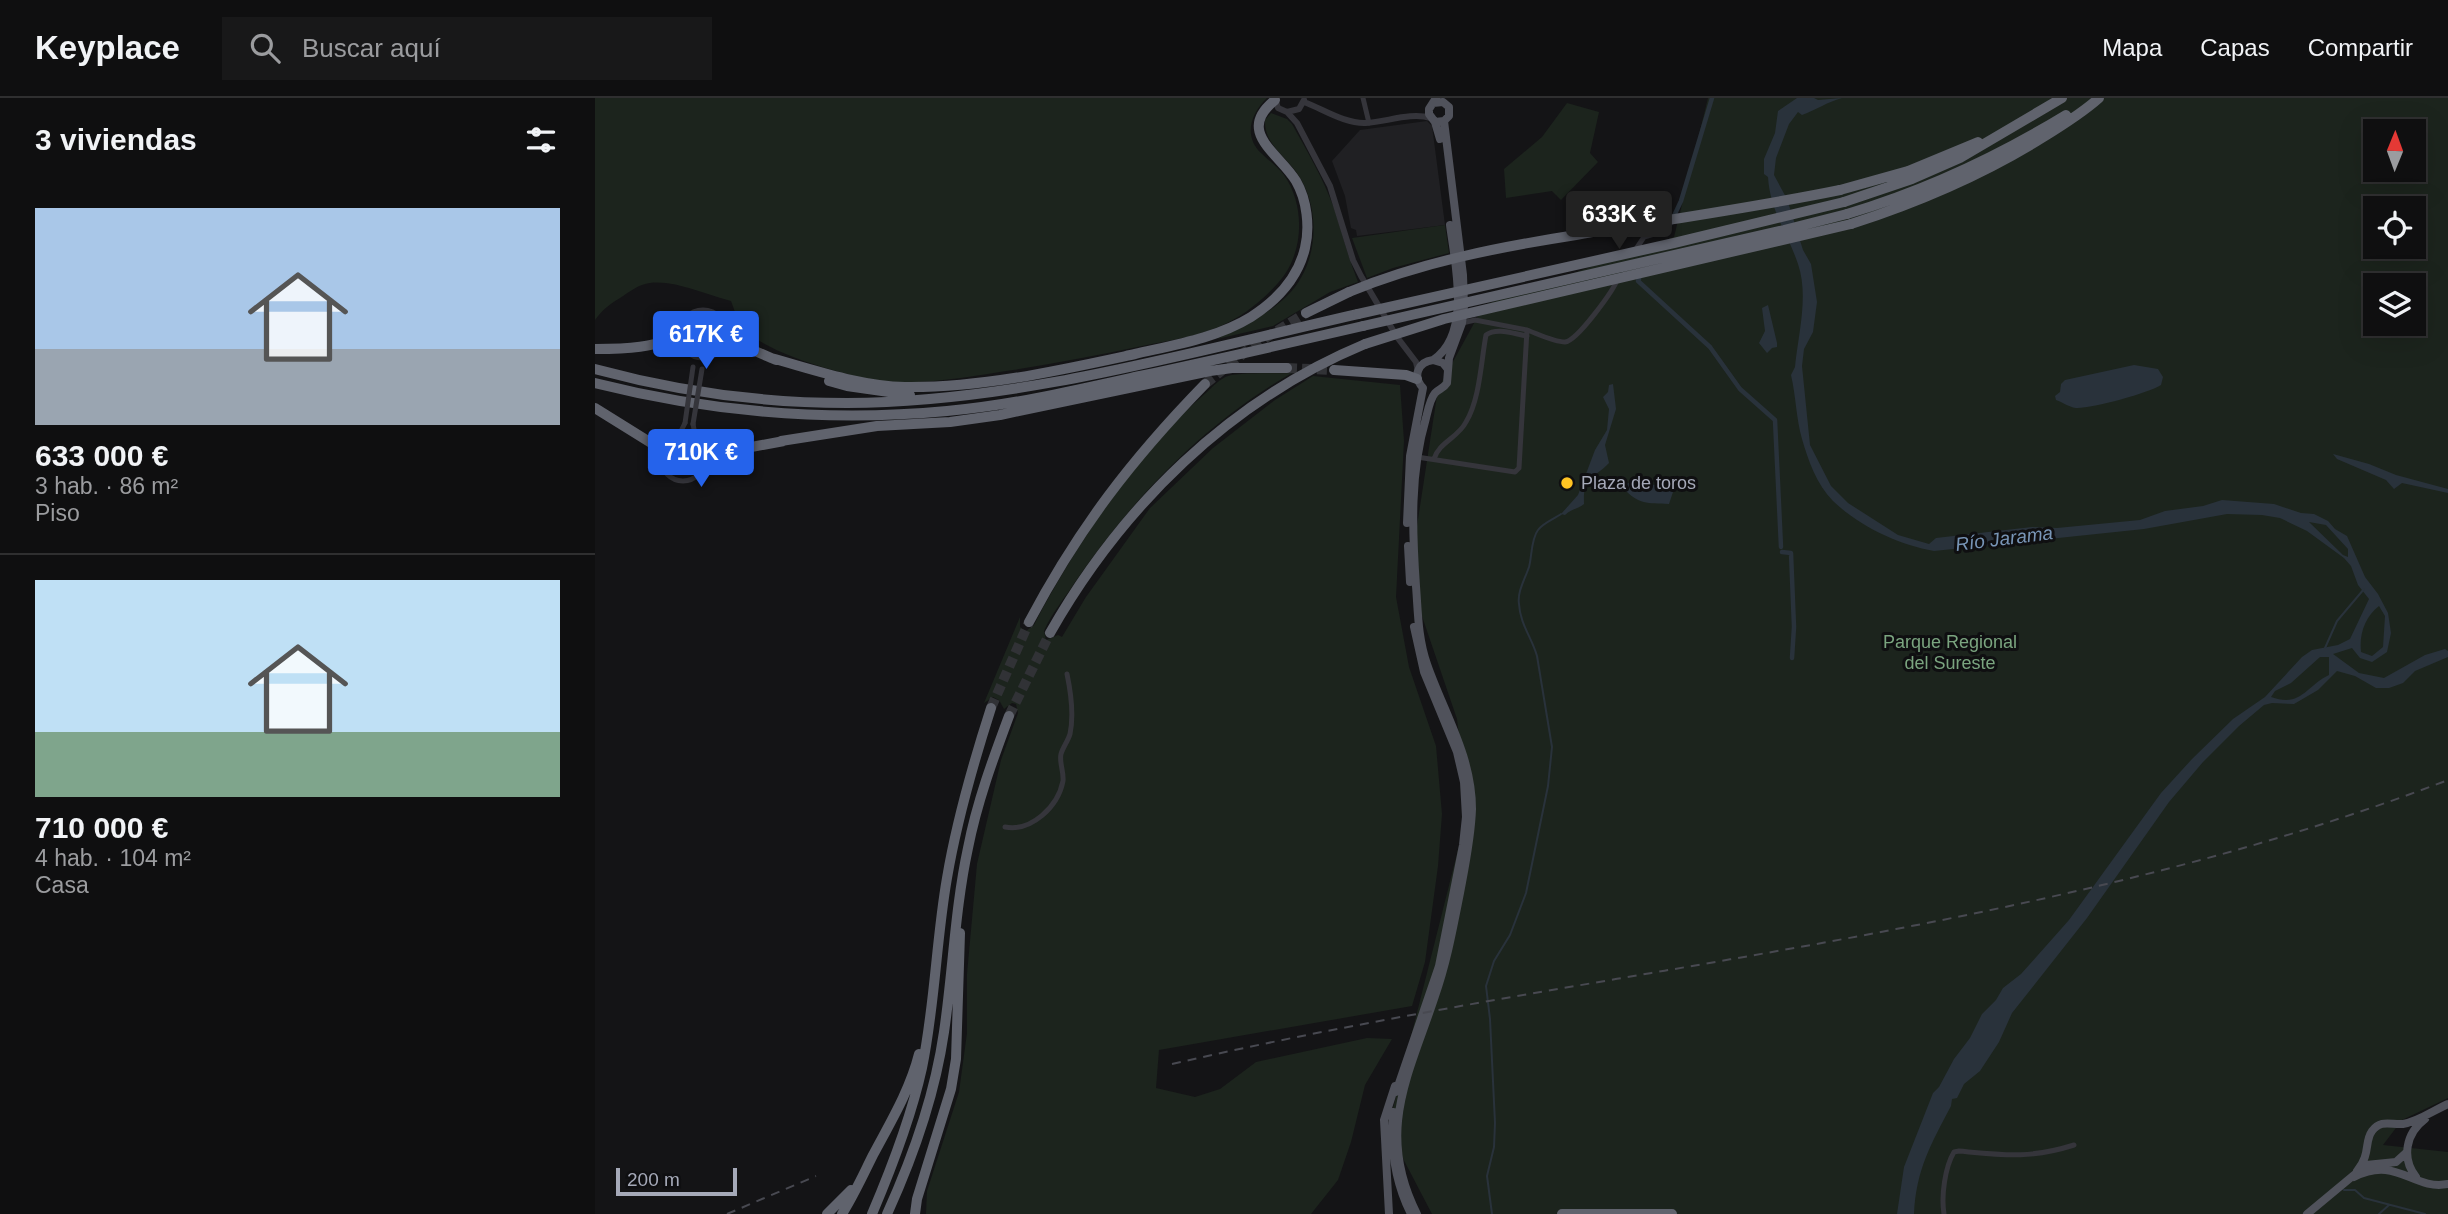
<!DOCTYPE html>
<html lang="es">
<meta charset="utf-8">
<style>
:root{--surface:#0f0f10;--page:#181819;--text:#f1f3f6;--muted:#9b9c9f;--line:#2f2f30;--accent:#2563eb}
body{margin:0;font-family:Helvetica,sans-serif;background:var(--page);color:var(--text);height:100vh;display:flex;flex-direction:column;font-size:26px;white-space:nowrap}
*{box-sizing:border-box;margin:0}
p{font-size:23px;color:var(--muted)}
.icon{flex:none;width:38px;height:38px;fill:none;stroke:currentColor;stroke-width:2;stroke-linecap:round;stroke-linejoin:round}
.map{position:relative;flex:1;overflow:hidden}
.drawer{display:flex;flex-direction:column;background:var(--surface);width:595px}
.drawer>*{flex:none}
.needle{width:46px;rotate:1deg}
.controls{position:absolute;left:1768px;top:21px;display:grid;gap:14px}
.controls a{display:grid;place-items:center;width:63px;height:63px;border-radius:0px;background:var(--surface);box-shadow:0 7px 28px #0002,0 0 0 2px var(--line);font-size:35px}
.scale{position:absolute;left:21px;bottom:18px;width:121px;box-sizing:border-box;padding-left:7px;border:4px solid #a5a9b8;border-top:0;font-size:19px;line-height:24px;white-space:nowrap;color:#a5a9b8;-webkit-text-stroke:5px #0f0f11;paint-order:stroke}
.price{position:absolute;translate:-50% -60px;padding:0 16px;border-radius:7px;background:var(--accent);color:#fff;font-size:23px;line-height:46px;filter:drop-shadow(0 2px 4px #0008)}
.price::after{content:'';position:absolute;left:50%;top:42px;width:21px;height:16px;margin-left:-10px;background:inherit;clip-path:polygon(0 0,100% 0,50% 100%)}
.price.selected{background:#222;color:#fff}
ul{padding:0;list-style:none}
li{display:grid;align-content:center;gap:14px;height:371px;padding:0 35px}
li+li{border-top:2px solid var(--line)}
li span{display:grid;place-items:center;height:217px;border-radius:0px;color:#555}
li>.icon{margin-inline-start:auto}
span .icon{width:126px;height:126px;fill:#fffc;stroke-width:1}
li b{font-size:30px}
h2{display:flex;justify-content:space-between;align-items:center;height:84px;padding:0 35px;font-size:30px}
header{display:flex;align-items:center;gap:42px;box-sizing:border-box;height:98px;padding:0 35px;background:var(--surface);border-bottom:2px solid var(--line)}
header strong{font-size:33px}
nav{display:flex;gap:38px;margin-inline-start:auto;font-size:24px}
.search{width:490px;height:63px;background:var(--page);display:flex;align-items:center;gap:18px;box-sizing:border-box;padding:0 24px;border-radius:0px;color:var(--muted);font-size:26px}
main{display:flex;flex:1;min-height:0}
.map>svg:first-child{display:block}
.built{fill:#202023}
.green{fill:#1c241d;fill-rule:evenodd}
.water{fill:#29323b;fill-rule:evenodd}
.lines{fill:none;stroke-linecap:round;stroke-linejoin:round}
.stream{stroke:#29323b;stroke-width:2}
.canal{stroke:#29323b;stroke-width:4.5}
.motorway-tunnel{stroke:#313236;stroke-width:10;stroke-dasharray:10 5;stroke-linecap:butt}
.minor{stroke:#35353b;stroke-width:5}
.tertiary{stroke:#35353b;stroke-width:6}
.primary{stroke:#50525b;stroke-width:8}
.motorway{stroke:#60636d;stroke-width:10}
.rail{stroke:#484951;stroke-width:2;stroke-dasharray:9 7;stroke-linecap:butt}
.minor-bridge{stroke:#35353b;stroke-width:5}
.motorway-bridge{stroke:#60636d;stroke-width:10}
.poi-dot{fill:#ffc423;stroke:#0f0f11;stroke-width:2.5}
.labels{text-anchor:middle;stroke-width:6;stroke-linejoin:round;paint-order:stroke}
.poi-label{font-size:18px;fill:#a5a9b8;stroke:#0f0f11;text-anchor:start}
.park-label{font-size:18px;fill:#7aa47f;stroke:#0f0f11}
.water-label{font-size:19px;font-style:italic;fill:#7895b6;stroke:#0f0f11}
</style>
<header>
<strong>Keyplace</strong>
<div class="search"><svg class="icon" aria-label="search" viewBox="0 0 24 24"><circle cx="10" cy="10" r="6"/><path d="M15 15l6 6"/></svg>Buscar aquí</div>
<nav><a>Mapa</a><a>Capas</a><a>Compartir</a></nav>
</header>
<main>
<section class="drawer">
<h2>3 viviendas<svg class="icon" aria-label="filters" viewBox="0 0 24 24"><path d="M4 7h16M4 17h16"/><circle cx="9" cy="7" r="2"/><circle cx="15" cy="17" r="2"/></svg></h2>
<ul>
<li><span style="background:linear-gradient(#a9c7e8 65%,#9aa5b1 0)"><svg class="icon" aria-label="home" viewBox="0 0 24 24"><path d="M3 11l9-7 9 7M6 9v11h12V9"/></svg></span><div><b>633 000 €</b><p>3 hab. · 86 m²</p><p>Piso</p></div></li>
<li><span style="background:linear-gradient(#bfe0f5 70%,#7fa58c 0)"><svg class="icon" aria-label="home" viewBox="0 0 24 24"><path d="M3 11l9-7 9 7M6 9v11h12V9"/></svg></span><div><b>710 000 €</b><p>4 hab. · 104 m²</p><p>Casa</p></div></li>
</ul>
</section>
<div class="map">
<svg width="1853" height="1116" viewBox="0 0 1853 1116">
<rect width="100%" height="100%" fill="#141416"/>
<path class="built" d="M832 23 837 28 850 127 762 138 761 132 756 130 750 98 737 63 765 32Z"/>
<path class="green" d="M0 0H672C656 15 648 38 666 55 673 62 682 68 689 77 711 108 709 157 683 185 670 200 652 215 634 224 608 238 576 242 547 248 504 257 461 265 418 272 378 278 337 286 297 284 264 282 164 255 146 227 142 220 139 211 136 203 112 197 80 182 55 185 44 186 34 194 25 200 15 206 7 212 0 222Z
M1113 0H1853V1000L1807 1022 1788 1047 1853 1054V1116H837L803 1051 797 1014 873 712 862 621 814 480 843 291 889 207 1079 139ZM1780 33H1818V72H1780ZM1780 110H1818V149H1780ZM1780 187H1818V226H1780Z
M972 5 1004 14 995 55 1003 64 966 102 957 93 911 100 909 71 947 39Z
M676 15 692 21 697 26C712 53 728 80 739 110 747 134 753 159 763 184L735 194 678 228 622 241C646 229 671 218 691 199 724 168 727 111 702 75 689 57 669 45 670 22Z
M850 127 854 155 798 170 772 180 757 140Z
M697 275C609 325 537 401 480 484 470 500 456 516 449 533L451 542 463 537 467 539 491 499 555 410 618 350 680 302 718 278 805 287 809 343 801 499 814 569 841 648 847 716 843 768 830 864 817 908 564 952 561 990 600 999 625 991 661 964 772 940 797 941 770 987 756 1044 743 1082 716 1116H331L332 1093 364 994 372 935V876L382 766 406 662 423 615 421 606 417 605 409 611 404 602 398 599 389 605 425 519V529L431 533 439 527C479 449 545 351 612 294 617 289 626 280 633 278 645 274 682 276 697 275Z"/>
<path class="water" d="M1202 0H1219L1223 2 1247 0C1232 4 1221 12 1207 17L1203 14 1194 26 1181 60 1179 77 1192 101 1208 152 1216 166 1222 204 1218 234 1209 251 1207 268 1215 347 1236 388 1253 405 1303 437 1334 446 1341 440 1437 429 1462 430 1545 422 1570 413 1608 408 1627 402 1679 406 1706 415 1719 416 1733 423 1740 431 1752 438 1770 479 1783 496 1793 515 1796 535 1792 554 1777 564 1765 560 1757 550 1738 556 1764 575 1789 580 1830 557 1850 551 1853 553V559L1820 573 1808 585 1794 590H1781L1760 578 1742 573 1723 592 1699 606 1677 605 1669 607 1644 628 1608 664 1574 704 1492 820 1417 915 1404 944 1385 973 1369 986 1362 1000 1357 1001 1356 1008C1336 1046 1321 1072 1319 1116H1302L1309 1069 1338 995 1344 989 1359 961 1375 940 1387 916 1401 902 1408 890 1426 876 1474 822 1566 695 1597 661 1638 621 1670 599 1707 559 1717 552 1743 547 1755 541 1774 501 1763 487 1756 468 1749 460 1712 433 1685 420 1667 417 1632 416 1549 431 1339 453C1304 447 1264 428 1238 403 1222 387 1213 362 1207 341 1201 320 1201 298 1196 277L1200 269C1203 237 1214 198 1203 166 1193 136 1175 113 1173 79L1169 76V61L1180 35 1183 13ZM1714 424 1731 427 1753 451V459L1748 457ZM1784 508 1790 518 1788 549 1777 558 1766 554C1764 536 1770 519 1784 508ZM1725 559H1734V577C1711 588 1706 610 1676 599L1680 593 1696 585Z
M1173 207 1182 245V249L1177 250 1172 255 1164 245 1170 233 1167 210Z
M1539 267 1563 271 1568 279 1566 287C1554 295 1495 311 1481 310 1473 309 1468 304 1461 302L1460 298 1465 294 1466 286 1470 282Z
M1018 286 1021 311 1010 347 1014 365C998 382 988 376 989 406 983 411 976 411 970 417L966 416 983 397 1000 352 1012 332 1014 311 1008 299 1013 294 1014 287Z
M1738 356 1774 366 1801 377 1853 391V395L1807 385 1799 391 1791 382 1742 361Z
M1072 381 1077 382 1080 388 1074 406C1052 405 1044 407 1028 390V386L1033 385 1062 387Z"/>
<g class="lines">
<path class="stream" d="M1730 550 1742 523 1769 491
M1749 1092H1760L1769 1100 1830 1116
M897 1116 892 1078 899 1049 900 1025 895 921 891 888 899 863 915 837 931 795 953 688 957 649 942 558C937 540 925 526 924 506 922 494 930 481 934 469 937 458 936 441 943 432 948 425 959 421 966 416
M1784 1116 1794 1107"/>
<path class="canal" d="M1072 133 1086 103 1117 0
M1044 181 1043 183 1115 249 1145 291 1180 322 1186 449
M1187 454 1196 455 1199 529 1197 560"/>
<path class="motorway-tunnel" d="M692 270 739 272
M610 286 659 247 711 215
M396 610 434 524
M414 618 455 535"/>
<path class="minor" d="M768 0 774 25
M1041 151 1049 139 1066 134
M84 236a24 24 0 1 1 48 0a24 24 0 1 1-48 0Z
M932 232C943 236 959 244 970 244 982 243 1019 192 1023 180
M98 326 101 342
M83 339 90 325
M66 361a22 22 0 1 1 44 0a22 22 0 1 1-44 0Z
M822 359 920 374 924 370 932 232 880 222 867 225
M839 361C844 344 863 340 871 324 885 301 886 263 891 237 902 229 919 236 932 238
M410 729C436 734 463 709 468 683 469 674 464 664 466 656 468 649 473 643 475 636 479 617 476 595 472 576
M1349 1116C1346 1098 1350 1069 1359 1054L1364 1053C1408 1057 1435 1061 1479 1047"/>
<path class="tertiary" d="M680 0 683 10 692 14 704 11 709 2
M709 4C728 11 750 26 771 25 792 24 815 14 836 20
M692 14 702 25 735 88 758 162 766 178 802 239 821 264 823 273"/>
<path class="primary" d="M838 5 848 4 854 9V18L849 23 840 24 834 16V11L841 0
M840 24 845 41
M838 262C877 237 860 165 855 127
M812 425 815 358 828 290C817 278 823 264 838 262L848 265 852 270
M813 448 815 484
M801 994 844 868 868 747 871 719 869 684 862 654 829 574 819 529
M798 1014C795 1050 800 1084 816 1116
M1762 1073C1776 1056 1769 1044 1777 1033 1786 1021 1796 1027 1808 1026 1823 1024 1839 1012 1853 1006
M1759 1079C1802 1057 1818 1093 1853 1086
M1821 1079C1806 1060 1811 1035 1830 1021
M794 1116 789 1022 800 988
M822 1116C780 1033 814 977 840 898 852 864 858 830 865 795 870 768 876 740 877 711 877 658 849 615 832 566 823 541 823 514 821 488 817 431 815 374 831 320 833 312 835 301 840 295 844 291 849 290 852 285L854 260 867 225 869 208 868 177 849 23
M1712 1116 1771 1067 1801 1064 1812 1054"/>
<path class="motorway" d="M1245 92 1313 73 1383 44
M1249 104 1317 81 1365 60 1467 0
M1252 116C1329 93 1402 59 1471 17
M1256 126C1321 105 1383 79 1442 43 1463 30 1485 17 1504 0
M711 215 754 194
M133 236 139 244 181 262
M0 251C22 251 70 251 84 233
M176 260C220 272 265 288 310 289 387 290 466 272 540 256 579 247 622 240 656 219 681 203 703 180 710 150 715 129 712 102 701 83 684 55 640 34 680 2
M0 271C81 293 168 305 252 305 425 304 595 254 763 216
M739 272 811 277 822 281
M234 283 252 288 315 297
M0 285C115 314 234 324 352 313 418 307 482 292 545 278 620 262 694 245 768 228
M0 310 61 348 67 356
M186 343 282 328 355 324 405 317 615 273 637 270H692
M110 364 124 355 189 343
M434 524C484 430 536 362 610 286
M455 535C527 408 635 302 770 246
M232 1116 256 1092
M247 1116C259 1097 268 1077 278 1057 295 1025 315 992 324 956
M277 1116C297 1069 316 1020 327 970 340 907 341 843 352 780 362 721 378 666 396 610
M292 1116C318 1059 340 996 349 934 358 873 360 810 373 750 382 704 398 661 414 618
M320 1116 322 1101 356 991 361 961 365 835
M967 1116H1077"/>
<path class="rail" d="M577 966C1001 868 1444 839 1853 682
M132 1116 221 1078"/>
<path class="minor-bridge" d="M90 325 98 269
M98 326 107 271"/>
<path class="motorway-bridge" d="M754 194C827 164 904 149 981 137 1069 122 1157 110 1245 92
M763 216 1079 145 1249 104
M768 228 1189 132 1252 116
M770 246 849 221 1256 126"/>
</g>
<circle class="poi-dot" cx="972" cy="385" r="7"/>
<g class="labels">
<g class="poi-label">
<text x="986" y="391">Plaza de toros</text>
</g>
<g class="park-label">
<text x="1355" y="550">Parque Regional<tspan x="1355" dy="21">del Sureste</tspan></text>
</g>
<g class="water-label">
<text transform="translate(1409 440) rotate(-7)" y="7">Río Jarama</text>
</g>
</g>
</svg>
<div class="controls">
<a><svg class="needle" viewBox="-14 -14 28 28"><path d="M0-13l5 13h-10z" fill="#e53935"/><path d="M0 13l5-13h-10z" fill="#9b9c9f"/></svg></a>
<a><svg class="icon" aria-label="locate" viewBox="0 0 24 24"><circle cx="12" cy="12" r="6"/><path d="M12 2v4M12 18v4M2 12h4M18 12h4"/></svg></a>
<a><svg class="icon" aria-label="layers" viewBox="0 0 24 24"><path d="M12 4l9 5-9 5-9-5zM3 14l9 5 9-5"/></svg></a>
</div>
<div class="scale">200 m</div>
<b class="price selected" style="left:1024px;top:153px">633K €</b>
<b class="price" style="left:111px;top:273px">617K €</b>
<b class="price" style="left:106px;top:391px">710K €</b>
</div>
</main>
